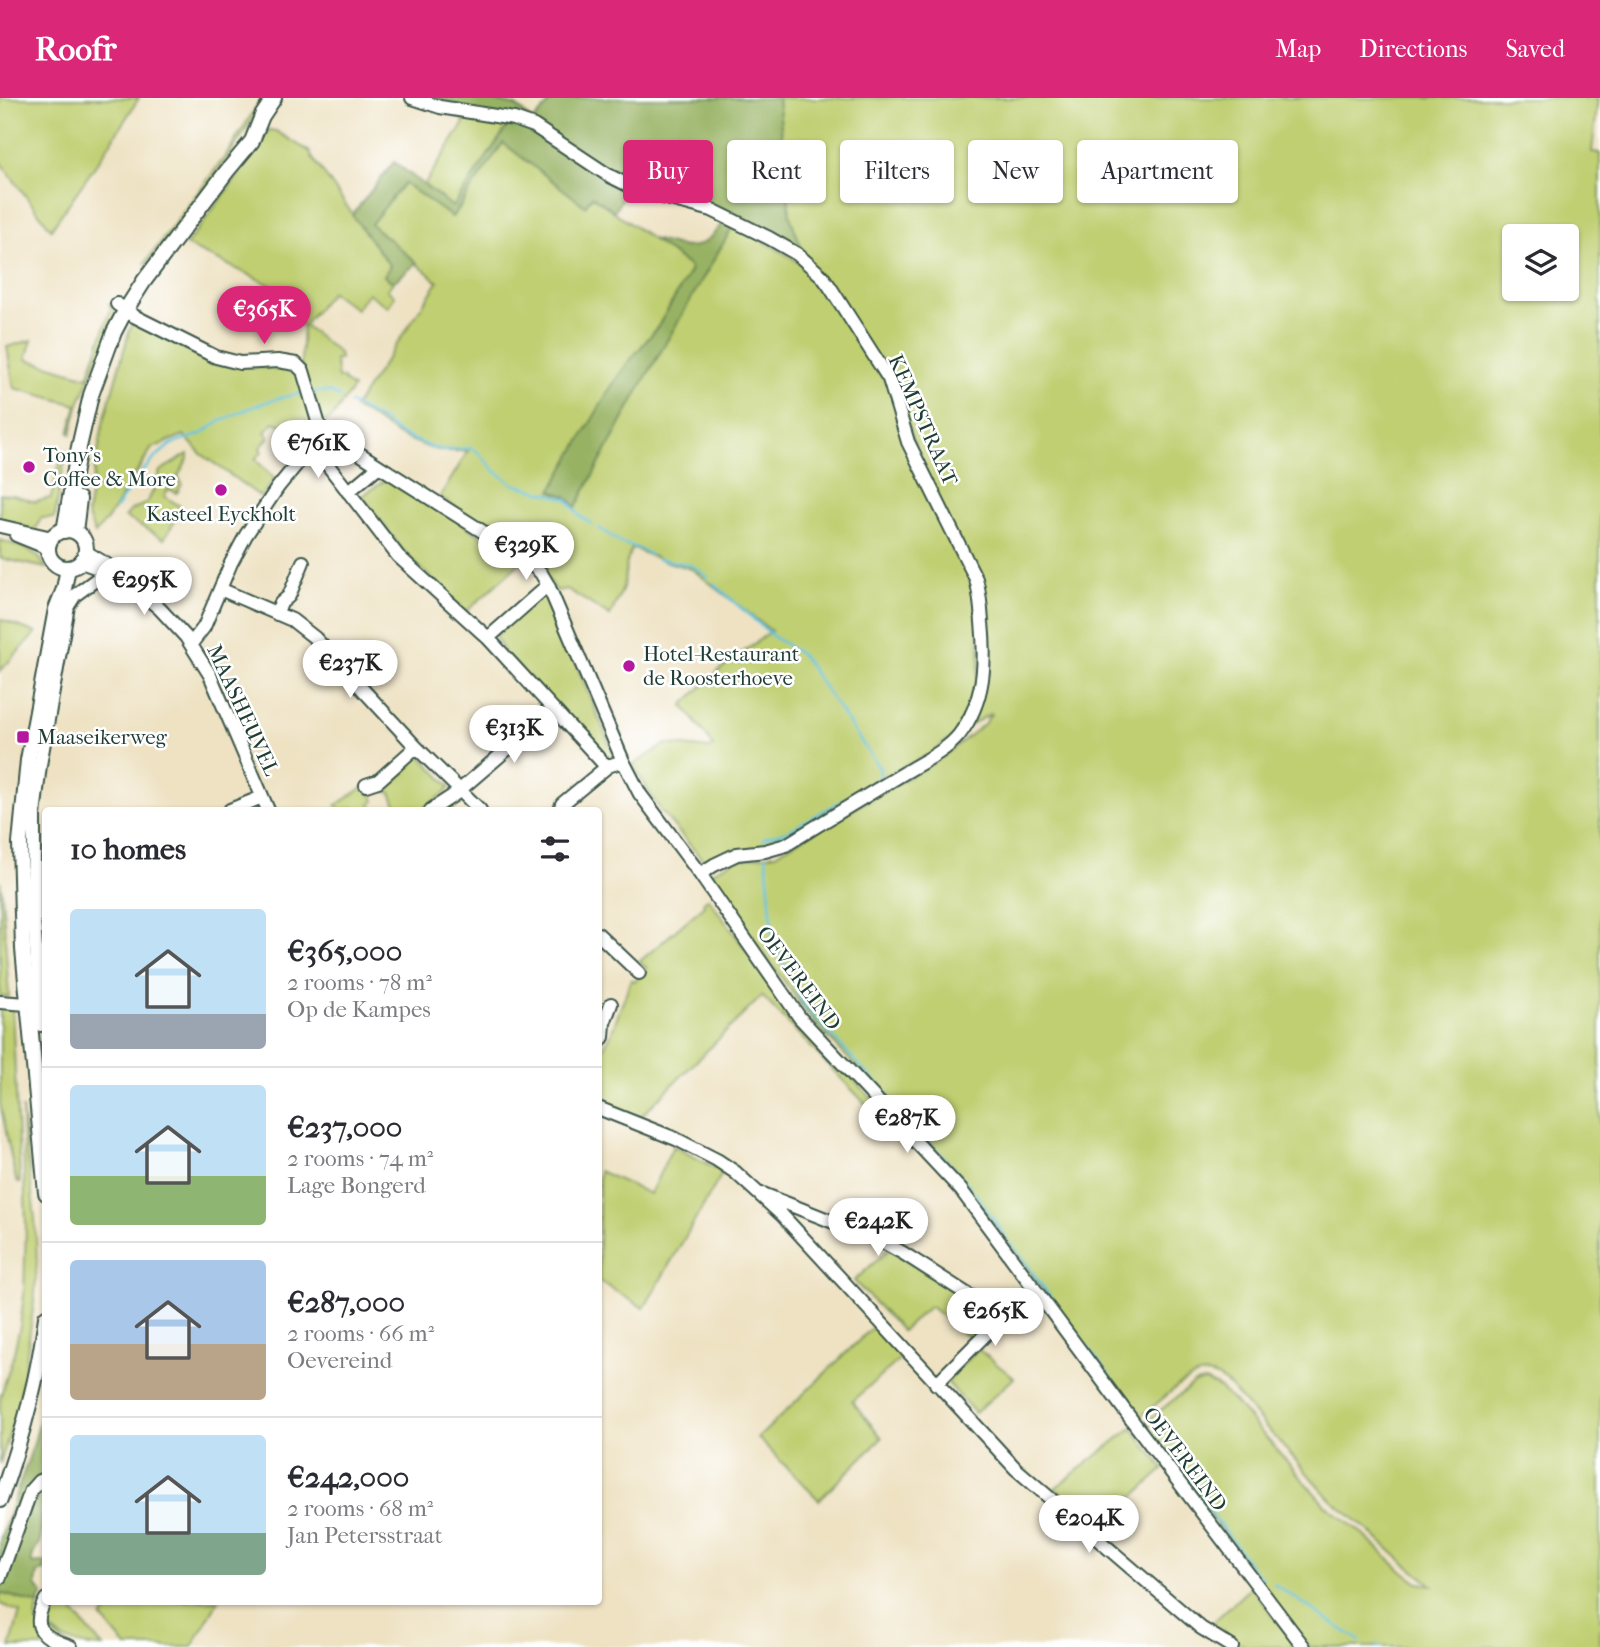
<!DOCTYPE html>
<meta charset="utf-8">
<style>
:root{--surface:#fff;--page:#f2f2f3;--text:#2b2b33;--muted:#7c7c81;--line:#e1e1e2;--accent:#db2777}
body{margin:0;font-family:"IM FELL French Canon",serif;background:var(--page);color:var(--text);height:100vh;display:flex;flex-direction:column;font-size:26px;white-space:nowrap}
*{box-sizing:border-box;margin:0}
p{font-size:23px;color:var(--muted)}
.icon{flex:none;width:38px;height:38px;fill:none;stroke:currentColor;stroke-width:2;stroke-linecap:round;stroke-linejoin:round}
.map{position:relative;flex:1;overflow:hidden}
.side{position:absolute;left:42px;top:709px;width:560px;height:798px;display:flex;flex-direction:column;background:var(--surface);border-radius:7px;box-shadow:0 2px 5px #0004}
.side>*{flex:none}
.banner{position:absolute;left:623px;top:42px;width:665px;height:63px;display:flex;gap:14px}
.tools{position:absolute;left:1502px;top:126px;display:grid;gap:14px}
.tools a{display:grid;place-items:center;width:77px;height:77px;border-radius:7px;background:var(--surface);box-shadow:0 2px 5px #0004;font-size:35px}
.price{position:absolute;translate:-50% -60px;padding:0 16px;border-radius:24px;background:#fff;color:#222;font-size:23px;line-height:46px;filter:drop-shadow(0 2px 4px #0008)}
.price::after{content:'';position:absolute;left:50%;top:42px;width:21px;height:16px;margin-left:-10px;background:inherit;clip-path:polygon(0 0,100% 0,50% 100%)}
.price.active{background:var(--accent);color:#fff}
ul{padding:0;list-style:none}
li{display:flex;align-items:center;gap:21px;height:175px;padding:0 28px}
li+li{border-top:2px solid var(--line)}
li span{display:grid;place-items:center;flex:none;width:196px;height:140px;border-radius:7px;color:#555}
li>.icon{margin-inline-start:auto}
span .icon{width:84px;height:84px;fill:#fffc;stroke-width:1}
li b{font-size:30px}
h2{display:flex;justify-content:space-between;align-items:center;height:84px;padding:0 28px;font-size:30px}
.tag{padding:0 24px;border-radius:7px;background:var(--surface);box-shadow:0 2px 5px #0004;font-size:24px;line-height:63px}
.tag.active{background:var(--accent);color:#fff}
header{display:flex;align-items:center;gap:42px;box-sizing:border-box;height:98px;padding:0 35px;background:var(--accent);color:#fff}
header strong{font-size:33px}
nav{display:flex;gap:38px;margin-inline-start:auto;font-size:24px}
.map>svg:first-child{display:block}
.green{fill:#bfcf71;stroke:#6f8652;stroke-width:2;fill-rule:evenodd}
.forest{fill:#97b263;stroke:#5b784c;stroke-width:2}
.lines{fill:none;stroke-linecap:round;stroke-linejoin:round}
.stream{stroke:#61c3e0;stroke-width:2.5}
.minor-casing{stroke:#3e5649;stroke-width:16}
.major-casing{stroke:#3e5649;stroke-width:18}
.minor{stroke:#fff;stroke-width:12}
.major{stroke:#fff;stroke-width:14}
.poi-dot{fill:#b5179e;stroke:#fff;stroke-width:2.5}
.labels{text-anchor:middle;stroke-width:5;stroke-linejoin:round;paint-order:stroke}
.street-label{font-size:21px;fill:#1f3d34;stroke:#fff}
.poi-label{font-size:21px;fill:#1f3d34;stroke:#fff;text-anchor:start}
</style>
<header>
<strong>Roofr</strong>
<nav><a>Map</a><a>Directions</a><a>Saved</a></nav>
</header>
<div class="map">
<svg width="1600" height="1549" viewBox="0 0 1600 1549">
<rect width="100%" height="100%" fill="#fff"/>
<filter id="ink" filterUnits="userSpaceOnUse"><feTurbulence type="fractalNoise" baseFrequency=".0143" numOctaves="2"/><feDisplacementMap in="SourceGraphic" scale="14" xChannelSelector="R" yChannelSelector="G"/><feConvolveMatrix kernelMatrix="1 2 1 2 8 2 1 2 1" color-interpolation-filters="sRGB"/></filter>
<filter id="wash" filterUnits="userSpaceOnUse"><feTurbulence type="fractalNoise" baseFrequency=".00686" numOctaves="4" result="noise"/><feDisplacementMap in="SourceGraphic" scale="28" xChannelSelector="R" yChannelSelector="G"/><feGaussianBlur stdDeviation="1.57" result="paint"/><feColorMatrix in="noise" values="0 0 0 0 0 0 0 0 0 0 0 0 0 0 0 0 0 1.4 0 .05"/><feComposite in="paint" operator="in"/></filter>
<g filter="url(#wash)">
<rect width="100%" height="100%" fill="#eee2c3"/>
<path class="green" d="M0 0H139L102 58 51 131 0 64Z
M262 0H267L210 86 148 166 145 165 226 57Z
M778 0H1598L1592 54 1600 55V1549H1309L1257 1482 1143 1326 1195 1285 1205 1283 1218 1289 1233 1302 1325 1407 1363 1436 1403 1474 1418 1485 1432 1487 1401 1462 1368 1432 1330 1401 1234 1293C1229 1288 1224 1282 1217 1279 1190 1265 1161 1308 1138 1319L969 1094 901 1016 814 924 710 782 709 776 734 762 775 756 940 661 984 626 992 615 970 627 986 516 917 354 899 297 804 157 790 118ZM1514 138H1566V191H1514Z
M462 20 509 26 453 109 424 87 464 25Z
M269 32 276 33 310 54 312 59C338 95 363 132 390 168L384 178 393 184 387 192 395 198 388 209 368 195 356 211 331 194 304 227 339 255 340 261 335 262 338 280H343L344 283 353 290 332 320 322 325 301 266 303 228 281 227 283 193 186 147 235 82Z
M503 44 586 107 592 98 689 168 691 172 657 230 644 246 552 393 566 398 576 409 642 286 733 128 754 138 792 160 805 169 823 190 888 287 977 493 980 584 959 634 927 658 881 680 781 742 707 767 660 712 633 667 666 646 709 651 714 648 683 607 718 573 771 533 692 471 661 462 632 450 627 463 623 490 610 518 567 491 557 493 535 462 440 399 468 353H443L430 350 398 337 367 316 354 310 438 184 371 126 404 85 452 119 460 110 465 100Z
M109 206 114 208 117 216 78 308 71 336 69 335 77 307 14 290 7 249 32 242 26 261 88 279 111 211Z
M134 224 202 259 253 269 295 272 303 285 315 334 307 345 300 340 302 335 294 328 287 329 274 324 265 334 269 339 260 350 262 354 255 361 274 380 261 399 200 355 184 337 152 350 109 419 95 436 87 416 92 387 103 326 130 231Z
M63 353 66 354 55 418 53 420H41L35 432 0 422V396L13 397 35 404 51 400Z
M188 356V361L178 378 182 386 177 395 169 391 164 398 183 410 164 441 125 419 131 412 147 405 156 387 160 373Z
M387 381H393L521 464 466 514 404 454 362 398Z
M0 442C19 448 37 451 46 470L0 460Z
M543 496 547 497 615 659 611 662 608 663 505 555 495 538Z
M0 521 36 535 0 573Z
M416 653 450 689 445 695 421 712H397V709L391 695 383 692H369L375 703 370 706 374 712H356L354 709 347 712H339L336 707 366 688 379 685 389 690 411 667V659Z
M0 783 2 795 9 899 0 898Z
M708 800 800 925 914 1045 881 1022 762 898 638 1021 599 1004 598 958 609 941 631 882 636 883 647 870 639 864 704 808 703 805Z
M0 907 12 909 20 1085 16 1082 0 1006Z
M22 1010 35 1121 37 1162 35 1196 25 1269 18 1308 0 1366V1300L13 1259 20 1228 24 1197 26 1125Z
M673 1048 723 1074 644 1210 599 1183V1073L650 1096Z
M889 1151 1000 1220 975 1245 930 1208 902 1233 854 1183Z
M877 1225 906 1256 852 1303 882 1340 819 1402 758 1340Z
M978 1251 1014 1280 975 1315 948 1285 949 1280Z
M1132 1330 1164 1371 1099 1430 1055 1390Z
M1251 1489 1298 1549H1246L1211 1526Z
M0 1495 38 1506 36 1523 70 1549H10L20 1514 0 1506Z
M48 1503H64L103 1549C83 1549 53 1542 44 1523Z
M115 1503H218L192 1549H126L102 1520Z"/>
<path class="forest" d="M439 0H483L516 8 533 23 554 0H778L790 118 804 157 723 113 628 92 614 113 592 98 585 108 503 45 452 119 404 85 371 126 417 165 393 184 384 178 390 168 352 117 394 64 453 109 509 26 437 5Z
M723 124 733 128 642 286 576 409 566 398 551 393 611 289 626 267 657 230 691 172 689 168 652 141C688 150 699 158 723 124Z
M45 1303V1411C39 1421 43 1431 40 1442 37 1451 31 1455 32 1465L34 1466 45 1464V1472L38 1475 36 1487 43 1496 38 1506 0 1495V1442L33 1348Z"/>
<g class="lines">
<path class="stream" d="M313 294H329L340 299
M350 305 383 323 400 336 433 350 446 352 471 350 477 353 495 373 513 386 567 401 580 418 592 426
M116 410C131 387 147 365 169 348 178 341 189 341 199 337 206 335 210 329 217 325 243 312 275 299 304 295
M599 430 621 445 637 450 651 457
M658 461 691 467 708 479
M713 485 774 539 802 557 880 671V677L877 682 870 687
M764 742 765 739 782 735 791 731 861 692
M766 758 773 838 777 852 787 872
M790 879 805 909 879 988
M883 993 932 1046
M936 1051 971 1089
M975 1095 1006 1139
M1011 1145 1082 1242
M1086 1247 1136 1313
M1143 1323 1257 1476 1263 1480
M1274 1486 1360 1543
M1377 1548 1379 1549"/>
</g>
</g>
<g filter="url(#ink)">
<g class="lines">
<defs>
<path id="minor" d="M412 0 440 9 514 21 534 28 608 77 640 93 712 112 769 140 797 156 822 178 830 189 889 281 908 344 976 481C980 495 981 509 982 524 986 564 985 603 959 637 946 653 924 663 906 674 866 698 826 722 786 747L765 753 737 756 714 767 700 776
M117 206 134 218 216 259 240 265 278 263 296 266 303 273 319 327 324 333 379 368
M311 349 320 357 398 458 488 540 602 664 608 668 623 663
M348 394 379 368 523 459 541 475 548 487 623 663 640 696 700 776 800 920 961 1092 1134 1325 1304 1549
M0 428 52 440
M16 437 48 450
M86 454 106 466 116 476 140 494 160 511 186 539 210 577 268 712
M81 464 109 474
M220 491 292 522 315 540 416 649 480 712
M277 516 281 505 289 498 303 464
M488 540 548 487
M191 546 204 529 231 465 246 437 278 389 324 333
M366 687 378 683 416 649
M230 712 262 699
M431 712 454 697 553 612
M560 712 562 706 608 668
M598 836 639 875
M0 904 27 906
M46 927H41L34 818V717L40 667 68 508 75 497 97 481 106 466
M598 946 603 939 604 925 611 906
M598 1010 676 1041 717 1062 735 1074 782 1117 1016 1371 1201 1530 1232 1549
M763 1096 881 1143 903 1155 1003 1219
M936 1286 1003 1219 1037 1194
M0 1479 31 1392 39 1383 46 1381
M46 1501C29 1531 43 1539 71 1549"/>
<path id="major" d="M48 451a19 19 0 1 1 38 0a19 19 0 1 1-38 0Z
M64 433 79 349 91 297 114 234 125 213 144 183 227 73 252 43 262 18 274 0
M75 434 79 401
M46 1095 23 851 20 745 28 662 56 511 64 491 68 470
M0 1402C21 1343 38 1283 46 1219"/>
</defs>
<use href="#minor" class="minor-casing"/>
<use href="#major" class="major-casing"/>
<use href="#minor" class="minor"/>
<use href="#major" class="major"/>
</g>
</g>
<g class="poi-dot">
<circle cx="29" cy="369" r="7"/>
<circle cx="221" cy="392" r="7"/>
<circle cx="629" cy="568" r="7"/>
<rect x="16" y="632" width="14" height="14" rx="3.5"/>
</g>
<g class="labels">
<g class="street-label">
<text transform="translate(923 322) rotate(66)" y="7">KEMPSTRAAT</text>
<text transform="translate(243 612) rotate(65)" y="7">MAASHEUVEL</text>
<text transform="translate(799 880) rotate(53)" y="7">OEVEREIND</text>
<text transform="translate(1185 1361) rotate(53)" y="7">OEVEREIND</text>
</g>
<g class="poi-label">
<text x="43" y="364">Tony's<tspan x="43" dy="24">Coffee &amp; More</tspan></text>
<text x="221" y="423" text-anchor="middle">Kasteel Eyckholt</text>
<text x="643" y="563">Hotel-Restaurant<tspan x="643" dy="24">de Roosterhoeve</tspan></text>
<text x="37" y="646">Maaseikerweg</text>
</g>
</g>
</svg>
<div class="tools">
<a><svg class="icon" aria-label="layers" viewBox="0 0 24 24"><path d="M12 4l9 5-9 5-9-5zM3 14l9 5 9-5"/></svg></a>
</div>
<b class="price active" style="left:264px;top:248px">€365K</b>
<b class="price" style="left:318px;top:382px">€761K</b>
<b class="price" style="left:526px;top:484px">€329K</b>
<b class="price" style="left:144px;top:519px">€295K</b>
<b class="price" style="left:350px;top:602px">€237K</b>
<b class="price" style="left:514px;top:667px">€313K</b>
<b class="price" style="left:907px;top:1057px">€287K</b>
<b class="price" style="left:878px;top:1160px">€242K</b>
<b class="price" style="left:995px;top:1250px">€265K</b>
<b class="price" style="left:1089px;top:1457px">€204K</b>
<div class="banner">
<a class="tag active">Buy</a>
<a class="tag">Rent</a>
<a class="tag">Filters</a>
<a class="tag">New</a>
<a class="tag">Apartment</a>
</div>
<section class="side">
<h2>10 homes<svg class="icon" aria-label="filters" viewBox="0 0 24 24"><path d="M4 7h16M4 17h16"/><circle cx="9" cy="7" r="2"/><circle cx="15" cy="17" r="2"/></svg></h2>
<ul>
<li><span style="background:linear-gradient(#bfe0f5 75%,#9aa5b1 0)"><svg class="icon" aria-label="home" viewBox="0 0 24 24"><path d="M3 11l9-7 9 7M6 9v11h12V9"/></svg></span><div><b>€365,000</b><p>2 rooms · 78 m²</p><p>Op de Kampes</p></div></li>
<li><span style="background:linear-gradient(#bfe0f5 65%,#8fb573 0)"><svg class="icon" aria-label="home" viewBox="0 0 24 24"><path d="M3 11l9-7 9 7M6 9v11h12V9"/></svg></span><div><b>€237,000</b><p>2 rooms · 74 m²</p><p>Lage Bongerd</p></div></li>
<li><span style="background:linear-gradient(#a9c7e8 60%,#b9a48a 0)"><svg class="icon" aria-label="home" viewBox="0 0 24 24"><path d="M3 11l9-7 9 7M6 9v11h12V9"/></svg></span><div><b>€287,000</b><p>2 rooms · 66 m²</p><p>Oevereind</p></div></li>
<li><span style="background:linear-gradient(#bfe0f5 70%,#7fa58c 0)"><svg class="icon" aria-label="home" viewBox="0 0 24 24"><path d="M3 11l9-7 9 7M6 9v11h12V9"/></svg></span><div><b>€242,000</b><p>2 rooms · 68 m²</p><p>Jan Petersstraat</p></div></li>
</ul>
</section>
</div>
